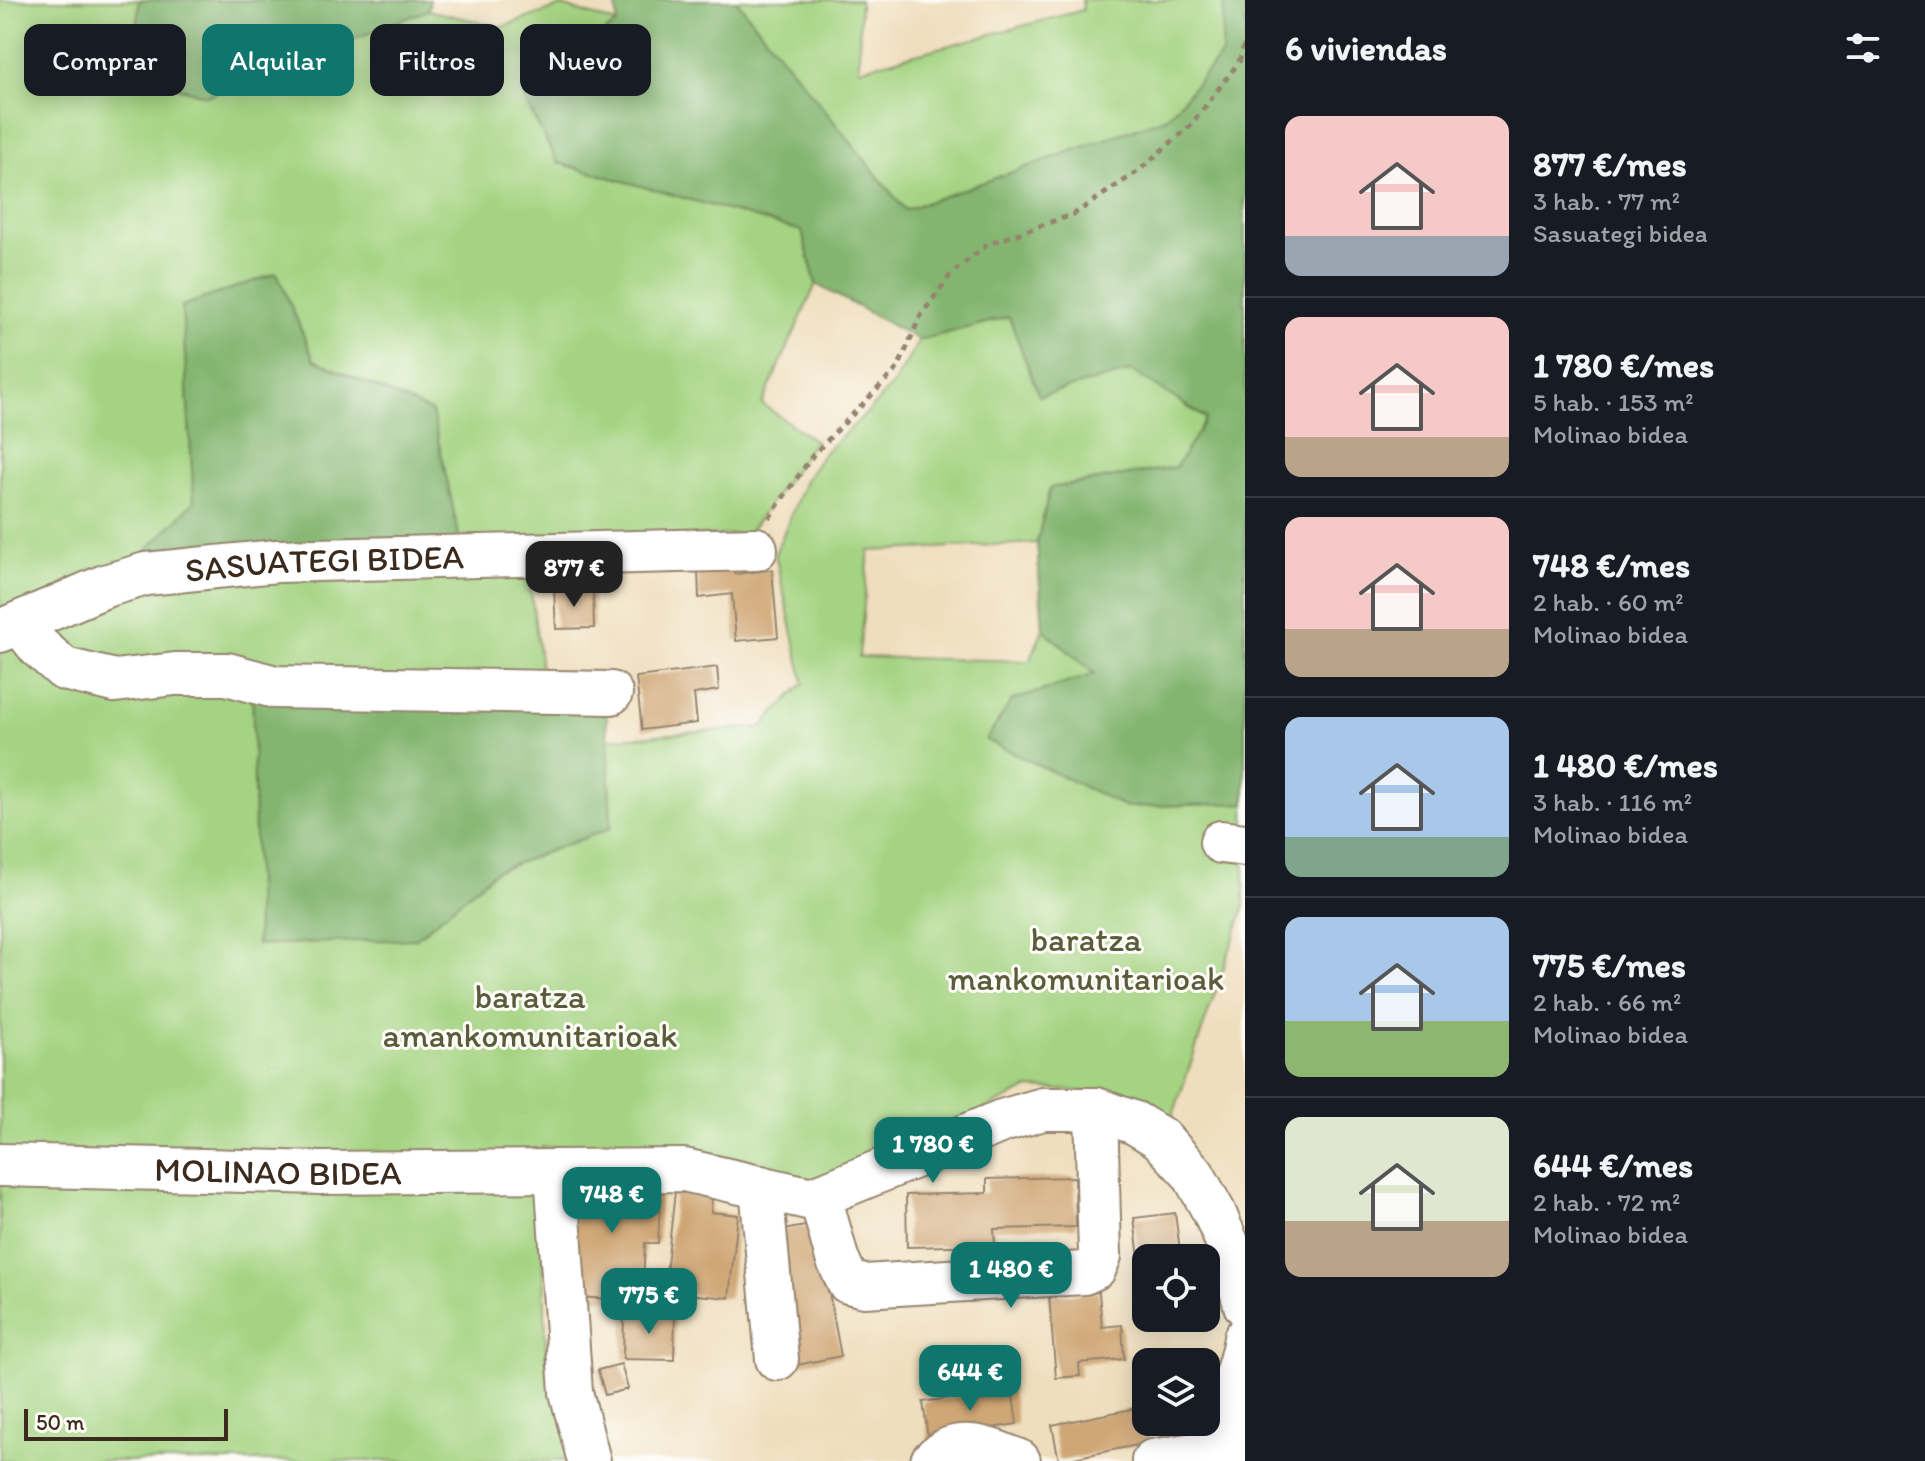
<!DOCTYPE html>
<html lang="es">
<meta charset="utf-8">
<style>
:root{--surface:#171b24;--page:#20242c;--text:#f1f3f6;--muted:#9ea1a6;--line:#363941;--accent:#0f766e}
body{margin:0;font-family:Itim,sans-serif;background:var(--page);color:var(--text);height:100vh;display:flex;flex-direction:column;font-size:30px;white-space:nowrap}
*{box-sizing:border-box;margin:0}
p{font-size:26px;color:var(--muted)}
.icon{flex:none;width:44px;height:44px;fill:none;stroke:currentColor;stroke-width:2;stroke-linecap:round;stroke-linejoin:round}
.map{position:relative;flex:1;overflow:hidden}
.side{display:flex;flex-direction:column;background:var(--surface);width:680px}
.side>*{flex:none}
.banner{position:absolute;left:24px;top:24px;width:760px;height:72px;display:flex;gap:16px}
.buttons{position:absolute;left:1132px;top:1244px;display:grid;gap:16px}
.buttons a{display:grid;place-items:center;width:88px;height:88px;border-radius:16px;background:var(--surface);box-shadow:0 4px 20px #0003;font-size:40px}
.scale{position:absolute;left:24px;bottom:20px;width:204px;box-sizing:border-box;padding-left:8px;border:4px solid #3b2a1e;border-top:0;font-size:22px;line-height:28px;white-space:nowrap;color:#3b2a1e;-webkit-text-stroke:6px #fdfcf7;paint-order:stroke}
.price{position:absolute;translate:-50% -68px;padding:0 18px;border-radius:16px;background:var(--accent);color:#fff;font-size:26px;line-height:52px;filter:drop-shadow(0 2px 4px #0008)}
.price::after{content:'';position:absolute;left:50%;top:48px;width:24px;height:18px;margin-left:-12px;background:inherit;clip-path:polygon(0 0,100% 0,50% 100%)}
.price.current{background:#222;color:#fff}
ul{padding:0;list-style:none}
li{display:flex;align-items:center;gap:24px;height:200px;padding:0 40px}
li+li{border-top:2px solid var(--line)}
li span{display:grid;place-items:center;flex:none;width:224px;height:160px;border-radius:16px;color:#555}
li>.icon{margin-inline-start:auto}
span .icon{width:96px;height:96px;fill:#fffc;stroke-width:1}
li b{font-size:34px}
h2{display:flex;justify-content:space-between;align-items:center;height:96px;padding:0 40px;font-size:34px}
.pill{padding:0 28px;border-radius:16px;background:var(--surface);box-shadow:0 4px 20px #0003;font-size:28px;line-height:72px}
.pill.current{background:var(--accent);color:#fff}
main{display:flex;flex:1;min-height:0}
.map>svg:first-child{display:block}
.green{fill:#a4d381;stroke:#707e50;stroke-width:2}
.forest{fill:#83b56f;stroke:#5f7046;stroke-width:2}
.building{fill:#cfa675}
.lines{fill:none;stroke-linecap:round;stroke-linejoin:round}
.minor-casing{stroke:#95846e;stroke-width:46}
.path{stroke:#95846e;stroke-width:5;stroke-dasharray:6 6;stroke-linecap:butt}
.minor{stroke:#fff;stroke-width:42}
.labels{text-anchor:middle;stroke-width:6;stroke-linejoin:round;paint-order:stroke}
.street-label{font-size:34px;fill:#3b2a1e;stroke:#fdfcf7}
.park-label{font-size:34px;fill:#5a5d3c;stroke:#fdfcf7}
</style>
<main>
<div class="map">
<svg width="1245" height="1461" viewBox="0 0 1245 1461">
<rect width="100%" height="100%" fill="#fdfcf7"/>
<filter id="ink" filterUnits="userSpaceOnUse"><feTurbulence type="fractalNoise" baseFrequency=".0125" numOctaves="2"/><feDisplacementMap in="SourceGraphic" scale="16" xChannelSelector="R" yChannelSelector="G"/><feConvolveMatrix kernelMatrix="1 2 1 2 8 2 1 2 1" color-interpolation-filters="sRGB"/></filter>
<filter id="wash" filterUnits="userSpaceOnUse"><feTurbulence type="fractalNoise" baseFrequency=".006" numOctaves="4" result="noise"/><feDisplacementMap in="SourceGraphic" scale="32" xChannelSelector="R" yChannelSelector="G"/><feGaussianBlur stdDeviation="1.8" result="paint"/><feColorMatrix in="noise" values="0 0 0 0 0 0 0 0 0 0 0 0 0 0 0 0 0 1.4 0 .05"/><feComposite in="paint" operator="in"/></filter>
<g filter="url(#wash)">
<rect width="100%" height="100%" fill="#efdebd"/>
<path class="green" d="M0 0H139L135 74 207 96 428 10 501 27 562 6 617 23 523 97 558 163 802 231 816 284 762 404 815 441 748 534 461 545 432 412 314 360 277 274 182 306 194 503 138 559 0 615Z
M736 0H860L859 69 1083 10 1082 0H1224L1222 54 1168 117 905 210Z
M1009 317 1039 395 1132 370 1206 419 1176 467 1050 488 1037 543 869 551 859 657 1030 661 1043 629 1095 675 1012 700 1126 807 1245 803 1244 908 1170 1124 1103 1093 1030 1088 896 1150 824 1177 793 1181 680 1152 542 1147 546 1361 575 1461H0V641L137 583 528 568 543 684 415 939 496 871 611 828 608 739 761 727 804 683 775 554 805 481 824 453 869 411 895 382 919 340Z"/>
<path class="forest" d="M139 0H430L428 10 207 96 135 74Z
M616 0H736L905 210 1168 117 1222 54 1224 0H1245V803L1126 807 986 740 1012 700 1095 674 1043 629 1037 543 1050 488 1176 467 1206 418 1132 371 1039 396 1009 317 919 340 816 284 802 231 558 163 523 97 617 23Z
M277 273 314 360 432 412 461 545 138 559 194 502 182 306Z
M252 677 606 701 611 828 496 871 415 939 257 945Z"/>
<g id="blocks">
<path class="building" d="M734 566 735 574 772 570 778 637 736 641 732 594 699 598 698 570Z
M593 589 594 628 556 629 554 590Z
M717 667 719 690 694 694 697 723 642 730 636 677Z
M1075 1177 1076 1227 994 1229 995 1245 907 1247 906 1195 987 1193V1179Z
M576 1180 661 1184 658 1243H645L643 1283 613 1282V1299L571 1297Z
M675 1192 712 1195 711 1212 738 1215 729 1298 664 1292Z
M1175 1213 1181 1258H1146L1144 1298 1134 1218Z
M816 1224 841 1356 797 1365 772 1232Z
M1099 1292 1102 1327 1122 1325 1124 1359 1079 1363 1080 1376 1056 1378 1049 1296Z
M624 1312 675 1313 674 1360 623 1359Z
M621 1364 628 1389 605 1395 598 1370Z
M1206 1380 1219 1428 1167 1441 1162 1422H1206Z
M1012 1388 1017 1424 928 1438 923 1402Z
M1142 1407 1147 1443 1059 1461 1052 1425Z"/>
</g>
</g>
<g filter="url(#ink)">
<use href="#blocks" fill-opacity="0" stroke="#95846e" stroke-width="2"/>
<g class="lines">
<defs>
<g id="minor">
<path d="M20 623 39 647 64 669 115 681 175 674H227L275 687 611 693"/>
<path id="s1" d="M0 631 105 586 146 574 277 561 756 549"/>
<path d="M1221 842 1245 845"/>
<path id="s2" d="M0 1165 321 1173 684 1170 812 1199 1002 1121 1043 1109H1096L1135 1123 1160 1138 1193 1174 1214 1212 1231 1252 1245 1305"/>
<path d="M556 1172 571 1392 589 1461"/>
<path d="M761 1187 777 1359"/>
<path d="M820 1196 837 1258 848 1282 864 1286 1084 1273 1095 1268 1100 1256 1096 1109"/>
<path d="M1245 1338C1241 1376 1206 1428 1245 1457"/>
<path d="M932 1461C957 1434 990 1449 1019 1461"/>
<path d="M1153 1461 1234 1447"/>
</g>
</defs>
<use href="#minor" class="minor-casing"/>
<path class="path" d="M769 518 813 455 898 368 920 317 951 274 988 244 1074 214 1137 172 1191 125 1239 62 1245 42"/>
<use href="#minor" class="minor"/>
</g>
</g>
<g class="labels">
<g class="street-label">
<text dy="12" stroke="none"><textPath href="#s1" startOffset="336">SASUATEGI BIDEA</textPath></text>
<text dy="12" stroke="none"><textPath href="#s2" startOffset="278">MOLINAO BIDEA</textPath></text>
</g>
<g class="park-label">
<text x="1086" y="951">baratza<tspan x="1086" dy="39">mankomunitarioak</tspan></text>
<text x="530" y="1008">baratza<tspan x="530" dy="39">amankomunitarioak</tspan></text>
</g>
</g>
</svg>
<div class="buttons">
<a><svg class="icon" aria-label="locate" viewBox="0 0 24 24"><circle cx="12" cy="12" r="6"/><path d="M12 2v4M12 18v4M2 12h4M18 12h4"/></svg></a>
<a><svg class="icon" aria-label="layers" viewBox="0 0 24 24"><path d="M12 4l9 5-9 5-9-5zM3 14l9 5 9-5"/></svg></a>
</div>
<div class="scale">50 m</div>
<b class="price current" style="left:574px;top:609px">877 €</b>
<b class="price" style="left:933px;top:1185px">1 780 €</b>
<b class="price" style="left:612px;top:1235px">748 €</b>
<b class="price" style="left:1011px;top:1310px">1 480 €</b>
<b class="price" style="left:649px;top:1336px">775 €</b>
<b class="price" style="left:970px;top:1413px">644 €</b>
<div class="banner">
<a class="pill">Comprar</a>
<a class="pill current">Alquilar</a>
<a class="pill">Filtros</a>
<a class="pill">Nuevo</a>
</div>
</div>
<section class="side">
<h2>6 viviendas<svg class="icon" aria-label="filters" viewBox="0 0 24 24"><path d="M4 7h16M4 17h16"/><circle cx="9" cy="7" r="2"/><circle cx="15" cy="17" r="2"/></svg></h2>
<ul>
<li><span style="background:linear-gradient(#f6c9c9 75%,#9aa5b1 0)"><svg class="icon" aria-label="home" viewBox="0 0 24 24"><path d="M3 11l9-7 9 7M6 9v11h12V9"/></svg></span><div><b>877 €/mes</b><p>3 hab. · 77 m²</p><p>Sasuategi bidea</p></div></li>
<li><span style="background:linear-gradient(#f6c9c9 75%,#b9a48a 0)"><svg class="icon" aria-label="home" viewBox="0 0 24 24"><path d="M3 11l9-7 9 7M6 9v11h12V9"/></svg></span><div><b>1 780 €/mes</b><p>5 hab. · 153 m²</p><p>Molinao bidea</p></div></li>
<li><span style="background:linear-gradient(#f6c9c9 70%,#b9a48a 0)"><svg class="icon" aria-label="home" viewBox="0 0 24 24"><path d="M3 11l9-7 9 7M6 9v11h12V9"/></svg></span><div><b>748 €/mes</b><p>2 hab. · 60 m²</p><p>Molinao bidea</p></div></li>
<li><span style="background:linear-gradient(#a9c7e8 75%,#7fa58c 0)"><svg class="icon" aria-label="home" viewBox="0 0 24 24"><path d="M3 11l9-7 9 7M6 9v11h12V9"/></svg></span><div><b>1 480 €/mes</b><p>3 hab. · 116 m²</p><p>Molinao bidea</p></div></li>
<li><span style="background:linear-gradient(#a9c7e8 65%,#8fb573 0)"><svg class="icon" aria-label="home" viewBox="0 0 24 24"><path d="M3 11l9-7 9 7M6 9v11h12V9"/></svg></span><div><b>775 €/mes</b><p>2 hab. · 66 m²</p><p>Molinao bidea</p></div></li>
<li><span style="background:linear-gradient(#dfe7d0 65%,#b9a48a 0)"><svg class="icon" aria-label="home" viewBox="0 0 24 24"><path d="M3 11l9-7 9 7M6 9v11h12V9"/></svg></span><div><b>644 €/mes</b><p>2 hab. · 72 m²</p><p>Molinao bidea</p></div></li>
</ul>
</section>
</main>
